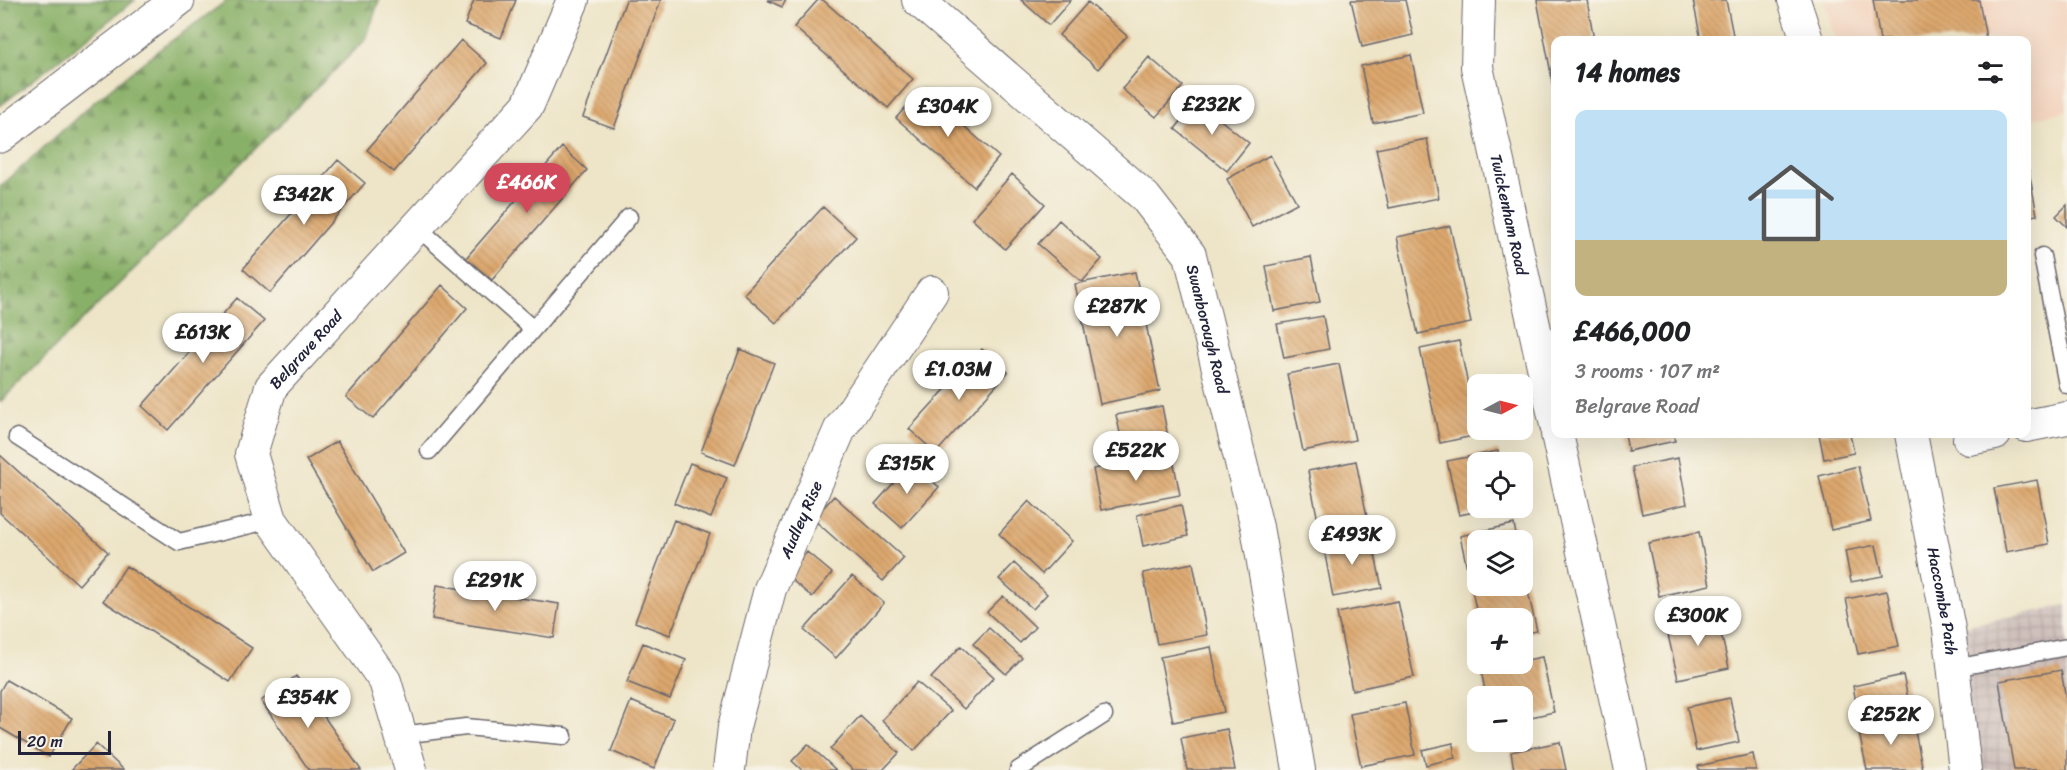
<!DOCTYPE html>
<meta charset="utf-8">
<style>
:root{--surface:#fff;--page:#f6f6f6;--text:#202124;--muted:#757577;--line:#e0e0e0;--accent:#d1495b}
body{margin:0;font-family:Sriracha,sans-serif;background:var(--page);color:var(--text);height:100vh;display:flex;flex-direction:column;font-size:22px;white-space:nowrap}
*{box-sizing:border-box;margin:0}
p{font-size:20px;color:var(--muted)}
.icon{flex:none;width:33px;height:33px;fill:none;stroke:currentColor;stroke-width:2;stroke-linecap:round;stroke-linejoin:round}
.map{position:relative;flex:1;overflow:hidden}
.side{position:absolute;left:1551px;top:36px;width:480px;height:402px;display:flex;flex-direction:column;background:var(--surface);border-radius:12px;box-shadow:0 6px 24px #0002}
.side>*{flex:none}
.needle{width:39px;rotate:83deg}
.buttons{position:absolute;left:1467px;top:374px;display:grid;gap:12px}
.buttons a{display:grid;place-items:center;width:66px;height:66px;border-radius:12px;background:var(--surface);box-shadow:0 6px 24px #0002;font-size:30px}
.scale{position:absolute;left:18px;bottom:15px;width:93px;box-sizing:border-box;padding-left:6px;border:3px solid #22223b;border-top:0;font-size:16px;line-height:21px;white-space:nowrap;color:#22223b;-webkit-text-stroke:4px #f7f3e8;paint-order:stroke}
.price{position:absolute;translate:-50% -51px;padding:0 14px;border-radius:21px;background:#fff;color:#222;font-size:20px;line-height:39px;filter:drop-shadow(0 2px 3px #0008)}
.price::after{content:'';position:absolute;left:50%;top:36px;width:18px;height:14px;margin-left:-9px;background:inherit;clip-path:polygon(0 0,100% 0,50% 100%)}
.price.selected{background:var(--accent);color:#fff}
ul{padding:0;list-style:none}
li{display:grid;align-content:center;gap:12px;height:318px;padding:0 24px}
li+li{border-top:2px solid var(--line)}
li span{display:grid;place-items:center;height:186px;border-radius:12px;color:#555}
li>.icon{margin-inline-start:auto}
span .icon{width:108px;height:108px;fill:#fffc;stroke-width:1}
li b{font-size:26px}
h2{display:flex;justify-content:space-between;align-items:center;height:72px;padding:0 24px;font-size:26px}
.map>svg:first-child{display:block}
.built{fill:#f3d4bf}
.industrial{fill:url(#industrial-grid)}
.forest{fill:url(#forest-firs);stroke:#566951;stroke-width:1.5}
.building{fill:url(#building-back-hatch)}
.lines{fill:none;stroke-linecap:round;stroke-linejoin:round}
.lane-casing{stroke:#69666c;stroke-width:19}
.street-casing{stroke:#69666c;stroke-width:34}
.secondary-casing{stroke:#69666c;stroke-width:35}
.lane{stroke:#fff;stroke-width:16}
.street{stroke:#fff;stroke-width:32}
.secondary{stroke:#fff;stroke-width:33}
.labels{text-anchor:middle;stroke-width:6;stroke-linejoin:round;paint-order:stroke}
.street-label{font-size:16px;fill:#22223b;stroke:#f7f3e8}
</style>
<div class="map">
<svg width="2067" height="770" viewBox="0 0 2067 770">
<defs>
<pattern id="industrial-grid" width="8" height="8" patternUnits="userSpaceOnUse" patternTransform="scale(1.5)"><rect width="8" height="8" fill="#cfc0bb"/><path d="M0 4h8M4 0v8" fill="none" stroke="#b1a5a2"/></pattern>
<pattern id="forest-firs" width="22" height="20" patternUnits="userSpaceOnUse" patternTransform="scale(1.5)"><rect width="22" height="20" fill="#89b067"/><path d="M5 1l3.5 6h-7zM16 11l3.5 6h-7z" fill="#708f56"/></pattern>
<pattern id="building-back-hatch" width="6" height="6" patternUnits="userSpaceOnUse" patternTransform="scale(1.5)"><rect width="6" height="6" fill="#dca76d"/><path d="M-1 5l2 2M0 0l6 6M5-1l2 2" fill="none" stroke="#bc8f5f"/></pattern>
</defs>
<rect width="100%" height="100%" fill="#f7f3e8"/>
<filter id="ink" filterUnits="userSpaceOnUse"><feTurbulence type="fractalNoise" baseFrequency=".0167" numOctaves="2"/><feDisplacementMap in="SourceGraphic" scale="12" xChannelSelector="R" yChannelSelector="G"/><feConvolveMatrix kernelMatrix="1 2 1 2 8 2 1 2 1" color-interpolation-filters="sRGB"/></filter>
<filter id="wash" filterUnits="userSpaceOnUse"><feTurbulence type="fractalNoise" baseFrequency=".008" numOctaves="4" result="noise"/><feDisplacementMap in="SourceGraphic" scale="24" xChannelSelector="R" yChannelSelector="G"/><feGaussianBlur stdDeviation="1.35" result="paint"/><feColorMatrix in="noise" values="0 0 0 0 0 0 0 0 0 0 0 0 0 0 0 0 0 1.4 0 .05"/><feComposite in="paint" operator="in"/></filter>
<g filter="url(#wash)">
<rect width="100%" height="100%" fill="#eee5c8"/>
<path class="built" d="M1824 0H2067V111L2027 120 2026 40H1835Z"/>
<path class="industrial" d="M2067 605V770H1965L1949 629Z"/>
<path class="forest" d="M0 0H135L0 106Z
M228 0H379L366 39 0 402V187L94 102 156 52Z"/>
<g id="blocks">
<path class="building" d="M474 0H516L501 38 465 24Z
M626 0H661L614 128 583 117Z
M767 0H786L782 7Z
M818 0H823L913 79 888 108 794 27Z
M1021 0H1071L1049 25Z
M1351 0H1405L1413 35 1362 47Z
M1537 0H1587L1594 40H1556V100Z
M1693 0H1726L1734 40H1701Z
M1873 0H1979L1986 38 1972 40H1880Z
M1088 2 1127 36 1098 69 1059 35Z
M461 40 487 63 394 172 367 150Z
M1411 55 1423 113 1373 123 1361 66Z
M1149 57 1183 86 1156 117 1122 89Z
M922 89 999 157 974 187 896 118Z
M1197 101 1249 143 1227 171 1175 129Z
M1427 139 1439 198 1389 208 1376 149Z
M562 147 587 170 492 280 466 258Z
M1270 155 1297 203 1252 227 1227 179Z
M338 160 365 183 270 293 243 269Z
M2029 171 2037 215 2026 217V172Z
M1012 174 1045 204 1005 249 972 219Z
M2067 205V227L2056 216Z
M823 207 856 237 776 323 744 294Z
M1059 220 1102 259 1082 282 1038 244Z
M1450 226 1471 323 1418 334 1397 237Z
M1311 257 1320 302 1274 311 1266 266Z
M1135 272 1160 391 1100 404 1075 284Z
M442 285 467 308 373 419 346 397Z
M237 298 264 321 168 430 142 406Z
M1323 316 1329 349 1284 358 1277 324Z
M1459 341 1478 435 1440 443 1420 349Z
M740 349 774 363 735 465 701 452Z
M982 349 1008 372 936 453 909 429Z
M1339 364 1355 440 1303 451 1287 374Z
M1162 406 1168 437 1123 446 1116 415Z
M1625 434H1673L1675 441 1628 451Z
M1819 434H1850L1854 453 1824 459Z
M337 441 404 553 373 572 306 460Z
M1498 451 1500 462H1478V507L1494 508 1459 515 1447 461Z
M1172 454 1180 495 1101 510 1093 469Z
M0 455 108 552 79 585 0 513Z
M1678 458 1687 504 1642 514 1632 467Z
M1356 461 1368 522 1320 531 1308 471Z
M912 462 939 487 902 528 875 504Z
M690 463 727 478 711 518 674 503Z
M1858 466 1871 521 1831 530 1819 476Z
M2037 480 2049 544 2006 552 1994 488Z
M834 496 904 558 883 581 813 519Z
M1029 501 1072 541 1042 574 999 534Z
M1181 505 1188 536 1143 546 1137 515Z
M674 520 710 534 670 635 635 622Z
M1514 524 1517 540H1478V585H1522L1523 570 1537 631 1522 634V618H1478L1460 536Z
M1699 532 1710 585 1659 596 1648 543Z
M1371 535 1382 588 1333 597 1323 544Z
M1876 545 1883 576 1851 582 1845 551Z
M807 552 832 573 812 597 787 576Z
M1014 563 1047 594 1033 609 999 579Z
M1193 563 1207 635 1157 644 1143 573Z
M126 566 252 648 230 682 103 601Z
M852 576 884 603 836 658 804 630Z
M437 585 559 604 554 638 432 619Z
M1887 591 1899 646 1858 654 1846 599Z
M1003 596 1035 627 1020 643 987 612Z
M1398 601 1414 677 1352 690 1337 613Z
M1717 615 1729 668 1678 679 1666 626Z
M989 628 1022 658 1006 674 973 644Z
M643 643 686 660 670 699 627 682Z
M961 646 994 677 964 709 931 678Z
M1211 647 1224 712 1173 722 1160 657Z
M1542 657 1554 712 1522 719V696H1486L1481 670 1522 663V661Z
M2061 670 2067 705V770H2014L1999 681Z
M1903 675 1909 703 1858 714 1853 686Z
M296 676 361 770H309L261 701Z
M6 680 72 718 49 757 0 728V691Z
M917 682 951 711 914 751 882 720Z
M1730 698 1739 742 1696 751 1687 707Z
M631 701 674 719 654 769 611 751Z
M1405 703 1415 755 1361 766 1350 714Z
M860 716 899 753 883 770H853L830 749Z
M1912 717 1923 770H1867L1858 728Z
M1227 729 1235 770H1187L1181 738Z
M1560 742 1566 770H1514L1511 752Z
M1453 743 1455 758 1426 765 1422 750Z
M96 744 124 770H71Z
M808 744 836 770H802L792 761Z
M1753 754 1756 770H1699L1698 766Z"/>
</g>
</g>
<g filter="url(#ink)">
<use href="#blocks" fill-opacity="0" stroke="#69666c" stroke-width="1.5"/>
<g class="lines">
<defs>
<path id="lane" d="M417 227 533 329
M2042 256 2067 385
M17 437 179 542 271 520
M429 451 629 217
M1954 668 2067 647
M401 735 466 727 564 736
M1018 770 1104 715"/>
<g id="street">
<path id="s1" d="M918 0 1145 197 1190 255 1257 527 1299 770"/>
<path id="s2" d="M1479 0 1477 67 1556 425"/>
<path d="M1794 0 1807 40"/>
<path d="M2026 426 2067 418"/>
<path d="M1557 434 1631 770"/>
<path id="s3" d="M1911 434 1949 629 1965 770"/>
<path d="M1969 439 1995 434"/>
<path id="s4" d="M411 770 385 681 271 520 251 454 271 387 528 105 573 0"/>
<path id="s5" d="M729 770 734 727 770 589 840 429 932 292"/>
</g>
<path id="secondary" d="M0 136 178 0"/>
</defs>
<use href="#lane" class="lane-casing"/>
<use href="#street" class="street-casing"/>
<use href="#secondary" class="secondary-casing"/>
<use href="#lane" class="lane"/>
<use href="#street" class="street"/>
<use href="#secondary" class="secondary"/>
</g>
</g>
<g class="labels">
<g class="street-label">
<text dy="6" stroke="none"><textPath href="#s2" startOffset="218">Twickenham Road</textPath></text>
<text dy="6" stroke="none"><textPath href="#s1" startOffset="450">Swanborough Road</textPath></text>
<text dy="6" stroke="none"><textPath href="#s4" startOffset="480">Belgrave Road</textPath></text>
<text dy="6" stroke="none"><textPath href="#s5" startOffset="262">Audley Rise</textPath></text>
<text dy="6" stroke="none"><textPath href="#s3" startOffset="170">Haccombe Path</textPath></text>
</g>
</g>
</svg>
<div class="buttons">
<a><svg class="needle" viewBox="-14 -14 28 28"><path d="M0-13l5 13h-10z" fill="#e53935"/><path d="M0 13l5-13h-10z" fill="#757577"/></svg></a>
<a><svg class="icon" aria-label="locate" viewBox="0 0 24 24"><circle cx="12" cy="12" r="6"/><path d="M12 2v4M12 18v4M2 12h4M18 12h4"/></svg></a>
<a><svg class="icon" aria-label="layers" viewBox="0 0 24 24"><path d="M12 4l9 5-9 5-9-5zM3 14l9 5 9-5"/></svg></a>
<a>+</a>
<a>−</a>
</div>
<div class="scale">20 m</div>
<b class="price" style="left:1212px;top:136px">£232K</b>
<b class="price" style="left:948px;top:138px">£304K</b>
<b class="price selected" style="left:527px;top:214px">£466K</b>
<b class="price" style="left:304px;top:226px">£342K</b>
<b class="price" style="left:1117px;top:338px">£287K</b>
<b class="price" style="left:203px;top:364px">£613K</b>
<b class="price" style="left:959px;top:401px">£1.03M</b>
<b class="price" style="left:1136px;top:482px">£522K</b>
<b class="price" style="left:907px;top:495px">£315K</b>
<b class="price" style="left:1352px;top:566px">£493K</b>
<b class="price" style="left:495px;top:612px">£291K</b>
<b class="price" style="left:1698px;top:647px">£300K</b>
<b class="price" style="left:308px;top:729px">£354K</b>
<b class="price" style="left:1891px;top:746px">£252K</b>
<section class="side">
<h2>14 homes<svg class="icon" aria-label="filters" viewBox="0 0 24 24"><path d="M4 7h16M4 17h16"/><circle cx="9" cy="7" r="2"/><circle cx="15" cy="17" r="2"/></svg></h2>
<ul>
<li><span style="background:linear-gradient(#bfe0f5 70%,#c2b280 0)"><svg class="icon" aria-label="home" viewBox="0 0 24 24"><path d="M3 11l9-7 9 7M6 9v11h12V9"/></svg></span><div><b>£466,000</b><p>3 rooms · 107 m²</p><p>Belgrave Road</p></div></li>
</ul>
</section>
</div>
